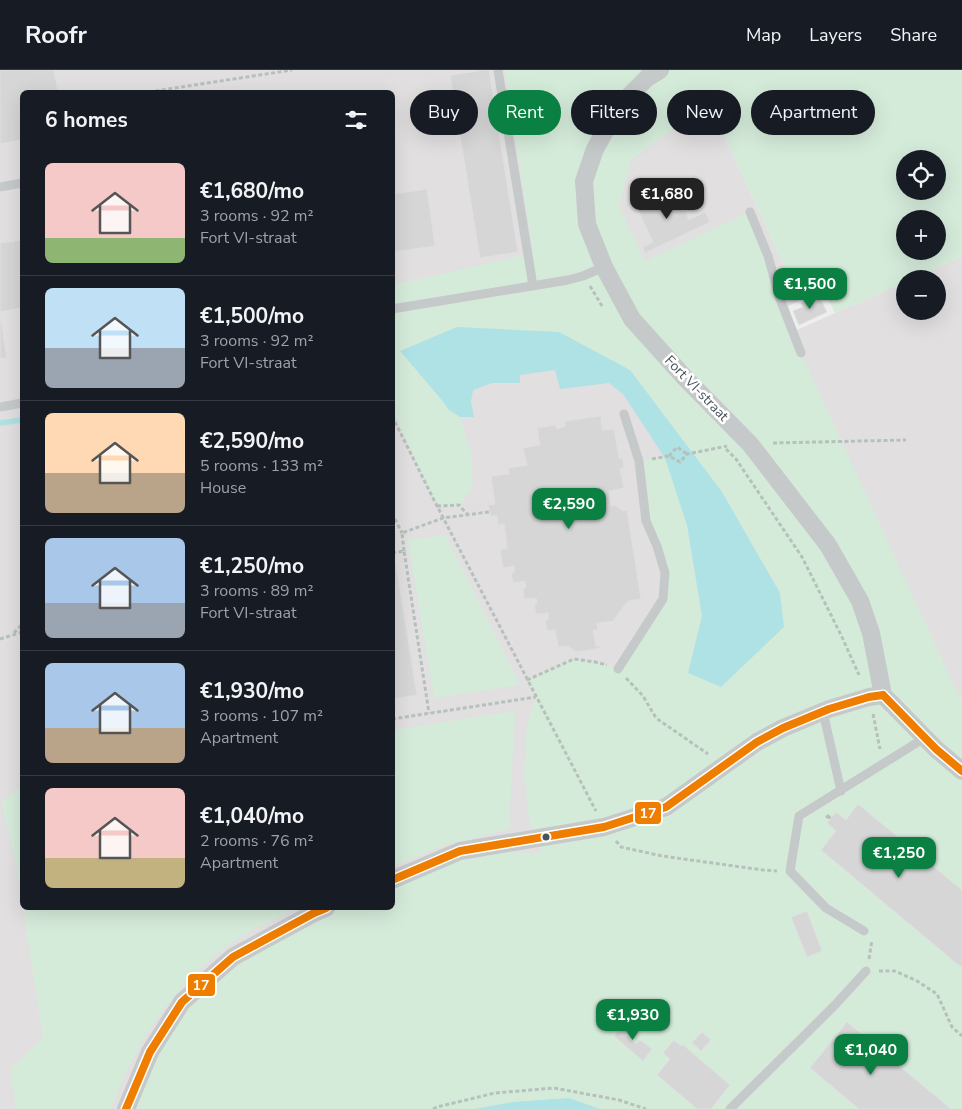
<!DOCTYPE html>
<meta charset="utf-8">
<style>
:root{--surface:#171b24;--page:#242831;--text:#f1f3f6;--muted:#9ea1a6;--line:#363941;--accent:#0b8043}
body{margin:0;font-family:"Nunito Sans",sans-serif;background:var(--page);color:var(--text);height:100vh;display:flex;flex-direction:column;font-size:19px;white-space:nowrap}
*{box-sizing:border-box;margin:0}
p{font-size:16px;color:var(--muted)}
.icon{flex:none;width:28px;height:28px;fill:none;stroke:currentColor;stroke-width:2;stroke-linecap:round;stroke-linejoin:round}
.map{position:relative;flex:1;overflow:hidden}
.panel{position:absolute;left:20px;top:20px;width:375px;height:820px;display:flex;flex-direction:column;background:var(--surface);border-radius:8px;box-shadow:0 5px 20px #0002}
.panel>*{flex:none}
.banner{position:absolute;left:410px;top:20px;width:475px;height:45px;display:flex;gap:10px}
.tools{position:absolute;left:896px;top:80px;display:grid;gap:10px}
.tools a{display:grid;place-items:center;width:50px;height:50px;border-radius:50%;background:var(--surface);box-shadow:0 5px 20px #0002;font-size:25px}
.price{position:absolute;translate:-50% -42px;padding:0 11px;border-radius:10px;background:var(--accent);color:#fff;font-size:16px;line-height:32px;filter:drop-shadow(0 1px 2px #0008)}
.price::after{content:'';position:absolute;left:50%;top:30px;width:15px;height:11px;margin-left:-8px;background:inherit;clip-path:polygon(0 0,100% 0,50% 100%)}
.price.on{background:#222;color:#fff}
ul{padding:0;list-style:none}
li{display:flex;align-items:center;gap:15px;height:125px;padding:0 25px}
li+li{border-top:1px solid var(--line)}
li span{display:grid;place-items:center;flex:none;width:140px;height:100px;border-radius:8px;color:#555}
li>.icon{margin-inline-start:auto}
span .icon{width:60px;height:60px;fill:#fffc;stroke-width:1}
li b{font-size:21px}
h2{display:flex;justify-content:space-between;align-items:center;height:60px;padding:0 25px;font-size:21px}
.pill{padding:0 18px;border-radius:22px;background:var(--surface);box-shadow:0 5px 20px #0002;font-size:18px;line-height:45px}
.pill.on{background:var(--accent);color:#fff}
header{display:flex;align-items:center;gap:30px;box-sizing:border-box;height:70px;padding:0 25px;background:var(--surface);border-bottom:1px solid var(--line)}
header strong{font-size:24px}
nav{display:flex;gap:28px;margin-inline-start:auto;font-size:18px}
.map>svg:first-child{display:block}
.education{fill:#e1dfe0;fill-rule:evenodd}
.green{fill:#d5ebda;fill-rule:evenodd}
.water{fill:#aee2e5}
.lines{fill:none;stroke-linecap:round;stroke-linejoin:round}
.stream{stroke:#aee2e5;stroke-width:5.5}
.building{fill:#d6d6d7;stroke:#e0e0e1}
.path{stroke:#b6c1bc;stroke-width:3;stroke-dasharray:4 2.5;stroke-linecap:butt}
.lane{stroke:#c6c9c9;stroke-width:9}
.street{stroke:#c6c9c9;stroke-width:18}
.bus-1-casing{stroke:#fff;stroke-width:11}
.bus-1{stroke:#ef7d00;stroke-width:8}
.bus-dot{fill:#475358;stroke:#fff;stroke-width:2}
.labels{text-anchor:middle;stroke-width:5;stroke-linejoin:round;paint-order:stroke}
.street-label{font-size:14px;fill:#475358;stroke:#fff}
.line-badge{stroke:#fff;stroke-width:2}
.badge-label{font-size:14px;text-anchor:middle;font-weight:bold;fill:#fff}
</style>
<header>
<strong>Roofr</strong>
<nav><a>Map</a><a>Layers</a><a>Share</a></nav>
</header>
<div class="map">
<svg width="962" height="1039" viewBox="0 0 962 1039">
<rect width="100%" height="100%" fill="#efeeee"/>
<path class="education" d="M0 0H782L710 35 800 230 787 237 797 260 905 212V241H938V209H912L962 186V1039H0ZM22 22H392V838H22Z"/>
<path class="green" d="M505 0H962V186L912 209H905V212L835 243 824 220 800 230 710 35 675 58 631 90 619 136 645 191 750 142 801 283 962 633V1039H600L569 1028 513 1032 475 1039H126L150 982 233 887 326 838H392L393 810 460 781 542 783 530 754 524 706 527 654 536 627 527 610 574 589 595 592 618 599 663 529 665 503 646 451 639 391 665 388 687 455 702 546 688 603 780 523 722 422 630 300 401 281 441 329 449 340 460 347 472 386V419L459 435 437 436 393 341V215L533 183ZM905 89H938V121H905ZM905 149H938V181H905Z
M445 465 520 615 434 628 408 470Z
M515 641 509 759 442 776 393 796V660Z
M22 716V836L17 799 2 732Z
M23 838H298C271 851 242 863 218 883 181 913 150 953 129 996 122 1010 117 1025 111 1039H16L10 999 43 967Z"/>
<path class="water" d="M457 257 559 262 630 300 722 422 780 523 784 557 721 617 688 603 702 546 687 455 665 388 623 324 609 313 560 319 555 300 520 305V313H492L473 320 471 332 474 347H460L449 340 441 329 400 281Z
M569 1028 600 1039H475L513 1032Z"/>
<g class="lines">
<path class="stream" d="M0 353 22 350"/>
</g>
<path class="building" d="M0 0H54L58 22H22V70L0 74Z
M484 0H489L518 182 480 188 450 5Z
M679 111 686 126 678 130 671 115Z
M427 119 435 176 392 182V124Z
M672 119 682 141H685L689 150 705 142 710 152 645 183 643 177 653 172 636 136Z
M22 170V238L0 242 7 288 0 289V173Z
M818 225 827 242 799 255 793 241 803 237 801 233Z
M601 346 602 360 614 359 619 388H623L624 398 620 399 624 418 609 421 611 436 615 435 623 441 627 440 641 529 628 531 613 551 597 553 598 560H593L596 577 600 576 601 578 576 582 567 576 558 577 555 560 547 561 545 550H548V543L536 544 534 534H537L536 528 524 529 523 518H526L525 511 513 513 511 503 514 502V496L503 498 500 480 507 478 504 454 498 455 497 446H490L488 435 495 434 491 406 509 404 508 398 527 395 523 378 540 375 537 358 555 355 557 359 565 356V351Z
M396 495 417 625 392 629V496Z
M858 734 962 820V898L821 780 836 761 827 753 836 742 846 750Z
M807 841 822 881 807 887 791 847Z
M630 947 636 952 625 965 636 974 640 970 652 979 643 991 614 966Z
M847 952 951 1039H859L810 998Z
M702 962 711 970 701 981 692 973Z
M674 970 681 976 682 974 730 1015 711 1039H697L657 1005 670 989 663 983Z"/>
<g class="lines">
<path class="path" d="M149 22 292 0
M590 216 602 236
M392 346 437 436 596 741
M773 373 906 370
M726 379 736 389 802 487 842 567 859 605
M669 386 677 377 687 384
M652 389 669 386 680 392 687 384 727 376
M437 436 459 435 467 444
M392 443 402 463
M404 481 402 463 443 448 489 442
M392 483 404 481 429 643
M14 563 22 554
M0 569 22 562
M626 608 643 626 656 648 708 684
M527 610 574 589 595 592 607 595
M873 644 880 679
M392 649 536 627
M829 745 826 748 831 747
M616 771 621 777 662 786 763 800 777 801
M869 889 872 870
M879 901H895L917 911 937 924 952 957 962 966
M433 1039 437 1037 495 1023 554 1018 619 1030 646 1039"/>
<path class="lane" d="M498 0 533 216
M0 117 22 113
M750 142 768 186 780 229 801 283
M392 239 568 210 583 206 604 197
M0 337 22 333
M618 599 663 529 665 503 657 476 646 451 639 391 624 344
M823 642 841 721
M864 861 826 838 790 801 799 746 926 667
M730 1039 835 935 866 901"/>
<path class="street" d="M660 0 647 8 619 36 595 79 584 111 587 154 604 197 632 249 686 309 750 374 828 475 860 531 871 563 883 625 936 679 962 701
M392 810 460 781 604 757 666 737 757 672 783 658 829 639 869 627 883 625
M126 1039 150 982 182 932 233 887 314 843 326 838"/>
<defs>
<path id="bus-1" d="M883 625 936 679 962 701
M392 810 460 781 604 757 666 737 757 672 783 658 829 639 869 627 883 625
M126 1039 150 982 182 932 233 887 314 843 326 838"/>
</defs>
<use href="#bus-1" class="bus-1-casing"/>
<use href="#bus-1" class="bus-1"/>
</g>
<circle class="bus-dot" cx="546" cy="767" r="4.5"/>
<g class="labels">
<g class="street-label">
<text transform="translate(697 318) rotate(46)" y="5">Fort VI-straat</text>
</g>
</g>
<g class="line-badge">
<rect x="634" y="731" width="28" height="24" rx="5" fill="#ef7d00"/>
<rect x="187" y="903" width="29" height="24" rx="5" fill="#ef7d00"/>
</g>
<g class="badge-label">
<text x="648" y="748">17</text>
<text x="201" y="920">17</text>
</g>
</svg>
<div class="tools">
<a><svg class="icon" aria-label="locate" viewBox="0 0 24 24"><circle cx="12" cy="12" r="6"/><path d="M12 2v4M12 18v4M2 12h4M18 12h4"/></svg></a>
<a>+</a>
<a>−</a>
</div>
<b class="price on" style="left:667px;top:150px">€1,680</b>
<b class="price" style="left:810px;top:240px">€1,500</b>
<b class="price" style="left:569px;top:460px">€2,590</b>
<b class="price" style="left:899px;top:809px">€1,250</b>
<b class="price" style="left:633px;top:971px">€1,930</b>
<b class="price" style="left:871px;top:1006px">€1,040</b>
<div class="banner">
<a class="pill">Buy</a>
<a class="pill on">Rent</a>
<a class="pill">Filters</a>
<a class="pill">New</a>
<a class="pill">Apartment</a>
</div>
<section class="panel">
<h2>6 homes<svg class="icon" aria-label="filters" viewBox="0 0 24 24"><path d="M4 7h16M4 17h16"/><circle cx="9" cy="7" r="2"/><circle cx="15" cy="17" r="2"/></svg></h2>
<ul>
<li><span style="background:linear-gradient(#f6c9c9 75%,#8fb573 0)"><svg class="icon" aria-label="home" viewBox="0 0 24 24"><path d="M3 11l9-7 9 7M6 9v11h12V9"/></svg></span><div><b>€1,680/mo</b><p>3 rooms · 92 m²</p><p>Fort VI-straat</p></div></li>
<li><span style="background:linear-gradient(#bfe0f5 60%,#9aa5b1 0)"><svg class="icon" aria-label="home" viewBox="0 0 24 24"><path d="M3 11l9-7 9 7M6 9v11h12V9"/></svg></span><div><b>€1,500/mo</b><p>3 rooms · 92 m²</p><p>Fort VI-straat</p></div></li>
<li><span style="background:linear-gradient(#ffd9b3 60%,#b9a48a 0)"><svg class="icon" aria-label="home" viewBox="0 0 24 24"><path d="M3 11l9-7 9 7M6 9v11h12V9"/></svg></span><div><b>€2,590/mo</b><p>5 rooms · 133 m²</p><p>House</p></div></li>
<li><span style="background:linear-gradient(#a9c7e8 65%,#9aa5b1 0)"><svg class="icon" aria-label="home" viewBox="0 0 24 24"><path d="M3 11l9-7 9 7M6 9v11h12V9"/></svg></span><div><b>€1,250/mo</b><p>3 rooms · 89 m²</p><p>Fort VI-straat</p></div></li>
<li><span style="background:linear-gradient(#a9c7e8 65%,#b9a48a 0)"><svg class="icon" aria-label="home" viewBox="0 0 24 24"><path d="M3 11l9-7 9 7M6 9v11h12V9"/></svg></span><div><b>€1,930/mo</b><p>3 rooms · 107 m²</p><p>Apartment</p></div></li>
<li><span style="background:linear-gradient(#f6c9c9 70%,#c2b280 0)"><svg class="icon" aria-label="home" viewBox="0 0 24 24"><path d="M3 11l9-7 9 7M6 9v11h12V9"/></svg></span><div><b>€1,040/mo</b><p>2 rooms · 76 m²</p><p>Apartment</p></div></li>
</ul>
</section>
</div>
